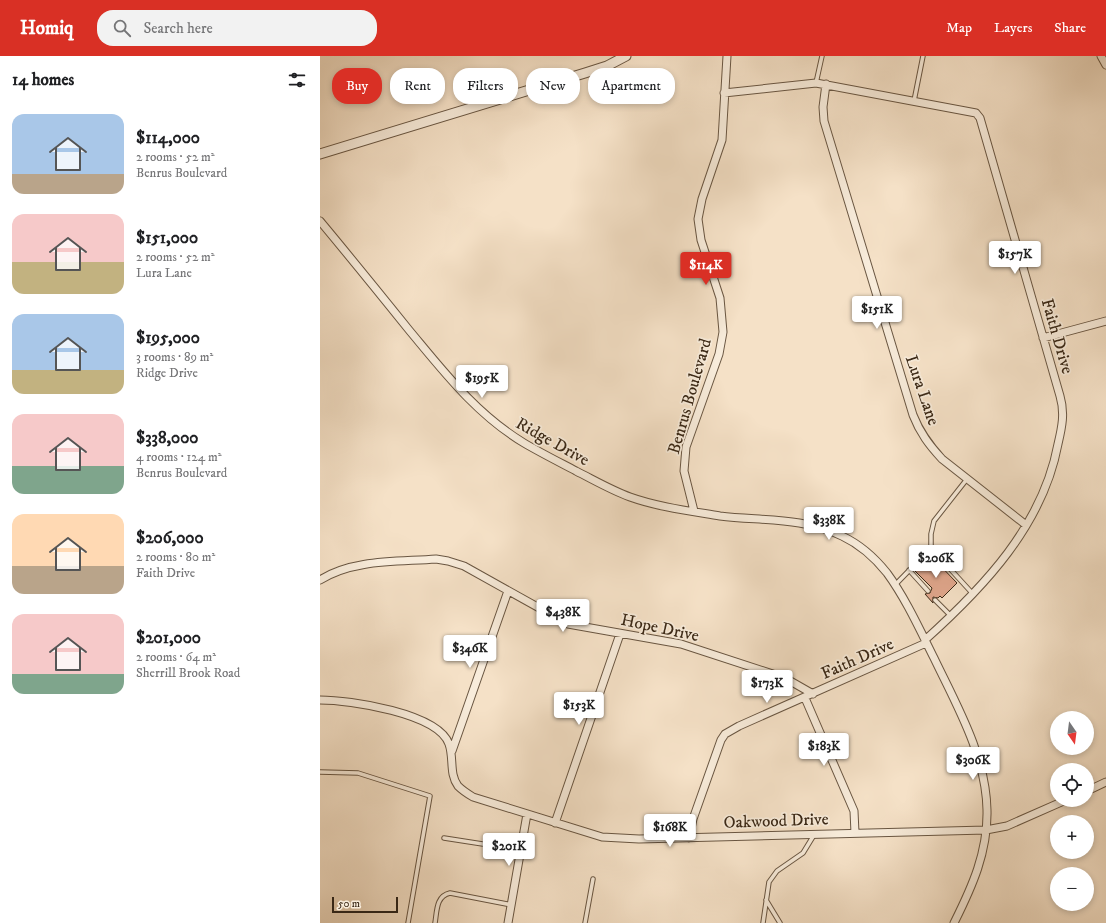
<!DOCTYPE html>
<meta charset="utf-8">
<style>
:root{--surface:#fff;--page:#f2f2f2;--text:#202124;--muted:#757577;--accent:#d93025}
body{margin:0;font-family:"IM FELL DW Pica",serif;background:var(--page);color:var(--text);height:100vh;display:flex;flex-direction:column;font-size:15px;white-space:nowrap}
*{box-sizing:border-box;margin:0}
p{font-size:13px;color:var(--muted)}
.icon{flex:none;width:22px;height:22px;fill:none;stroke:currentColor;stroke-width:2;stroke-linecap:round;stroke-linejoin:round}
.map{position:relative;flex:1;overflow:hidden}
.side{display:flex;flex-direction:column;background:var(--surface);width:320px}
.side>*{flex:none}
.hud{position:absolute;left:12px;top:12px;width:380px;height:36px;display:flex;gap:8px}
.needle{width:26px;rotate:166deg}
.fabs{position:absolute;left:730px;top:655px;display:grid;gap:8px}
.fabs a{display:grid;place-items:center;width:44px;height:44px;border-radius:50%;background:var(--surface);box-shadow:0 2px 6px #0003;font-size:20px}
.scale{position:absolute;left:12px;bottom:10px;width:66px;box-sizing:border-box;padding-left:4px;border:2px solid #3a2816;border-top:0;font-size:11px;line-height:14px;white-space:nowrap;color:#3a2816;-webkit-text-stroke:3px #f8ecdb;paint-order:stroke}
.price{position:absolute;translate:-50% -34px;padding:0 9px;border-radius:4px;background:#fff;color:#222;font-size:13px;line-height:26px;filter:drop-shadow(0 1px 2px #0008)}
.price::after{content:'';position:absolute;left:50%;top:24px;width:12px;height:9px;margin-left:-6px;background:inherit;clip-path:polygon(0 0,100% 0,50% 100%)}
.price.on{background:var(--accent);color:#fff}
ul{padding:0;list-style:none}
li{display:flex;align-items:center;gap:12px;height:100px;padding:0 12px}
li span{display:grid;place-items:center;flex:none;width:112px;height:80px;border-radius:12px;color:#555}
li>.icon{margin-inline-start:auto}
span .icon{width:48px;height:48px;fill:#fffc;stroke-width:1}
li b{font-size:17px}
h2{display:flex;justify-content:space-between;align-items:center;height:48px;padding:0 12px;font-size:17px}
.pill{padding:0 14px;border-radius:16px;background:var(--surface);box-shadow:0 2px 6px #0003;font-size:14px;line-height:36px}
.pill.on{background:var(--accent);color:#fff}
header{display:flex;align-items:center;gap:24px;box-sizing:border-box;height:56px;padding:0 20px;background:var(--accent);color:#fff}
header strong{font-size:19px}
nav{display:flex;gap:22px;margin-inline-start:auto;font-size:14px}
.search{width:280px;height:36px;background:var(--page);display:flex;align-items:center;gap:10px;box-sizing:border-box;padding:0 14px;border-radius:16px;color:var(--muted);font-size:15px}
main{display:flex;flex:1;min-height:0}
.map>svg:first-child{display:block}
.building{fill:#e1a78d;stroke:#3a2816}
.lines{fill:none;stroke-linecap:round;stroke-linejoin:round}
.service-casing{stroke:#695642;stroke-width:5.5}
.minor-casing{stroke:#695642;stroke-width:9}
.tertiary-casing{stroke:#695642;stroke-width:11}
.service{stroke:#f8ecdb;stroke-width:3.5}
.minor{stroke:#f8ecdb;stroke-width:7}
.tertiary{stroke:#f8ecdb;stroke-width:9}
.labels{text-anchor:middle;stroke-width:3.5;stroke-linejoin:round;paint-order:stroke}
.street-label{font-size:17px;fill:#3a2816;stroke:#f8ecdb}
</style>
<header>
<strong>Homiq</strong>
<div class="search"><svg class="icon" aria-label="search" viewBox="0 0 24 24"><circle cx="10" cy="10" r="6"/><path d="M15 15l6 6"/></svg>Search here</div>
<nav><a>Map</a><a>Layers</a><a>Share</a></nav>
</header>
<main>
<section class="side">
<h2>14 homes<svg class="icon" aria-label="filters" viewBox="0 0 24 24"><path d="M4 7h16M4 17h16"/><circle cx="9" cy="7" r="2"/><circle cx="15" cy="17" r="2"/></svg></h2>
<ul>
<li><span style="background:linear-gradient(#a9c7e8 75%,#b9a48a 0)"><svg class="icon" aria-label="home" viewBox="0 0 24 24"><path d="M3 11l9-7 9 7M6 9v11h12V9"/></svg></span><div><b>$114,000</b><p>2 rooms · 52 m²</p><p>Benrus Boulevard</p></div></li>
<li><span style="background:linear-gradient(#f6c9c9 60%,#c2b280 0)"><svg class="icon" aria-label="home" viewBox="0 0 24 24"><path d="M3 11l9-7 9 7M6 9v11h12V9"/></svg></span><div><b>$151,000</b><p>2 rooms · 52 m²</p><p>Lura Lane</p></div></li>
<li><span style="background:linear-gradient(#a9c7e8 70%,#c2b280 0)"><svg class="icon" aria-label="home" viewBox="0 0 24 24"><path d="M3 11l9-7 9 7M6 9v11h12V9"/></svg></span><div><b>$195,000</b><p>3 rooms · 89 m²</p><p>Ridge Drive</p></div></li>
<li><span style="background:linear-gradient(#f6c9c9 65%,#7fa58c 0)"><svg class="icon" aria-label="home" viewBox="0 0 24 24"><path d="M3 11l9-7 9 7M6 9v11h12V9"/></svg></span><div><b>$338,000</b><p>4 rooms · 124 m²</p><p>Benrus Boulevard</p></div></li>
<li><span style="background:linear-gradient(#ffd9b3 65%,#b9a48a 0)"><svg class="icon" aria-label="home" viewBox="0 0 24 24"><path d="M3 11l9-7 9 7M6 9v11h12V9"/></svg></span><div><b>$206,000</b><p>2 rooms · 80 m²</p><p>Faith Drive</p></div></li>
<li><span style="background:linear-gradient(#f6c9c9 75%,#7fa58c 0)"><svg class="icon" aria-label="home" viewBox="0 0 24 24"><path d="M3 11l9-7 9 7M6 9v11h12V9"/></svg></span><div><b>$201,000</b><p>2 rooms · 64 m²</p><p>Sherrill Brook Road</p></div></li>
</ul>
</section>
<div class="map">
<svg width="786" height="867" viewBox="0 0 786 867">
<rect width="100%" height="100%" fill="#f5e1c7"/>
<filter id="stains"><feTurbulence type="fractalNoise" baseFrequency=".005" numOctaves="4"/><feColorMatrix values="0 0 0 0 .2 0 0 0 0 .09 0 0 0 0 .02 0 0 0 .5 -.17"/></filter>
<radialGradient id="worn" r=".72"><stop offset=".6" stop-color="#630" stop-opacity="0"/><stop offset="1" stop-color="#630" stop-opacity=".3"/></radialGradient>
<path class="building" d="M611 500 637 527 622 542 620 540 618 542 613 541V547L605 538 610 537 612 532 595 515Z"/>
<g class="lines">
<defs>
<path id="service" d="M496 27 502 0
M594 45 603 0
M611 492 653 538
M589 514 608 535
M575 529 611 492V478L614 465 647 423
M615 544 631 560
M0 716 38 717 110 740 88 867
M124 782 201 794
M446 844 460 867
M115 867C117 855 116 840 130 837L192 849
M265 867 273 823
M443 867 449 826 457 815 483 797 494 779"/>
<path id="minor" d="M781 0 786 9
M506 28 503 51 504 65 593 359C600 377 609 389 622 403L706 469
M404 37 496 27 656 57 660 62 740 340C745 357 742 371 738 388 723 469 664 531 605 584
M0 165C30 201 60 238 89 274 124 316 156 358 204 387 221 397 239 406 256 415 274 424 291 434 310 441 338 451 370 455 400 460 440 465 484 461 522 480 539 488 555 502 567 517 586 543 600 574 614 602 637 650 666 700 667 754 668 796 652 831 634 867
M723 282 786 265
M374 455 364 415 366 391 399 298 403 276 400 242 381 184 378 163 382 143 402 84 407 0
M0 524C33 503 78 506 116 503L128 505 144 510 248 568 361 588 465 622 493 638
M485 642 534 755 535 777
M0 644C30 644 118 657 129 688 134 702 129 718 138 730 142 734 148 738 153 741L282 781 319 783 666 774 687 770 746 744
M132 695 188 535
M767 735 786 726
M235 767 300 578
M369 782 373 763 401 684 405 678 419 670 606 587
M188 867 207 758"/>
<path id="tertiary" d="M0 98 265 17 287 10 306 0"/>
</defs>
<use href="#service" class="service-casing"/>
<use href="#minor" class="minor-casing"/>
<use href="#tertiary" class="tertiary-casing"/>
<use href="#service" class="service"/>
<use href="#minor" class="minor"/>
<use href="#tertiary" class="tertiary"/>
</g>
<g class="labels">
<g class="street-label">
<text transform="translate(738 280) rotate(74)" y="6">Faith Drive</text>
<text transform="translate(603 334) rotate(71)" y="6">Lura Lane</text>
<text transform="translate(369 340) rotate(-74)" y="6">Benrus Boulevard</text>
<text transform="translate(233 385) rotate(29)" y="6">Ridge Drive</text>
<text transform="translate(340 571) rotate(12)" y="6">Hope Drive</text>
<text transform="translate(537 602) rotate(-24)" y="6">Faith Drive</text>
<text transform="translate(456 764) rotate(-2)" y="6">Oakwood Drive</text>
</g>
</g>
<rect width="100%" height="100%" filter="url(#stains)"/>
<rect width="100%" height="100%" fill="url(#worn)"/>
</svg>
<div class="fabs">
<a><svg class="needle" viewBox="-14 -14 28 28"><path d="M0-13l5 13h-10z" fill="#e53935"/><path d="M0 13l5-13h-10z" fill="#757577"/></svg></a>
<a><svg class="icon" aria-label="locate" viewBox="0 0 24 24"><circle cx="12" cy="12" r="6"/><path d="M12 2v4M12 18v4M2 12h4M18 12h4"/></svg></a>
<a>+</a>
<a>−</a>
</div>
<div class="scale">50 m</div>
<b class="price" style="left:695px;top:219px">$157K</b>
<b class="price on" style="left:386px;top:230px">$114K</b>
<b class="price" style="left:557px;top:274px">$151K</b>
<b class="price" style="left:162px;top:343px">$195K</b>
<b class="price" style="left:509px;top:485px">$338K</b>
<b class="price" style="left:616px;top:523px">$206K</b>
<b class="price" style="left:243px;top:577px">$438K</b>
<b class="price" style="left:150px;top:613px">$346K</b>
<b class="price" style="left:447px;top:648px">$173K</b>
<b class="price" style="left:259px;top:670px">$153K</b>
<b class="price" style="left:504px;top:711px">$183K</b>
<b class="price" style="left:653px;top:725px">$306K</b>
<b class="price" style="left:350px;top:792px">$168K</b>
<b class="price" style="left:189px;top:811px">$201K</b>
<div class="hud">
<a class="pill on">Buy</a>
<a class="pill">Rent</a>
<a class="pill">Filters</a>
<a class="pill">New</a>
<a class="pill">Apartment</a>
</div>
</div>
</main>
